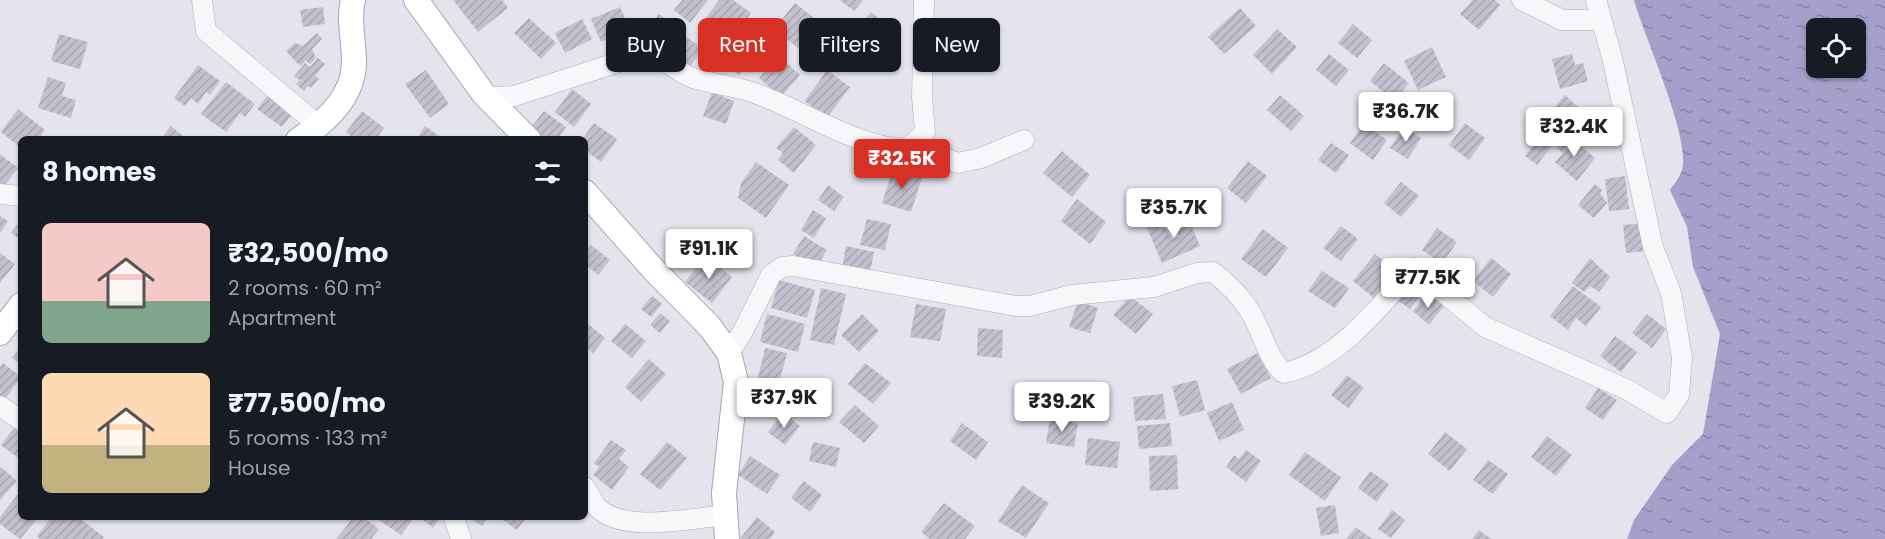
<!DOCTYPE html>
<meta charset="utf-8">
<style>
:root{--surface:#171b24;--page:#20242c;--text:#f1f3f6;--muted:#9ea1a6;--accent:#d93025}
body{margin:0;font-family:Poppins,sans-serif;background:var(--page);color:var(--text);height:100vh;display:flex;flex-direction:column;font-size:22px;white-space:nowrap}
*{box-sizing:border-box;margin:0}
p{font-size:20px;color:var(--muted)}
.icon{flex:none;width:33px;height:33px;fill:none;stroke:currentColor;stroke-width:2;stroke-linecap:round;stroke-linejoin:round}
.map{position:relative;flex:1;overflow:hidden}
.panel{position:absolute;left:18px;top:136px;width:570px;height:384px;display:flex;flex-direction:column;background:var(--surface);border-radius:9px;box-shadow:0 2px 4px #0004}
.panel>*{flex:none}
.hud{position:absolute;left:606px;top:18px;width:570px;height:54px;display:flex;gap:12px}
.controls{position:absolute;left:1806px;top:18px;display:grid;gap:12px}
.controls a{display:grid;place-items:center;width:60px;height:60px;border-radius:9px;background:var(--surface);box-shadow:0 2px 4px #0004;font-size:30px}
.price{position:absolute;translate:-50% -51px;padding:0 14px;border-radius:6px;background:#fff;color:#222;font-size:20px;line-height:39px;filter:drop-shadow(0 2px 3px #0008)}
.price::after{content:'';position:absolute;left:50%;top:36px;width:18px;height:14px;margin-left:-9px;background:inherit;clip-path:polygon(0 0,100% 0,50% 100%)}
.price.active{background:var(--accent);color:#fff}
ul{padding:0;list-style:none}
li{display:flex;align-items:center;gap:18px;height:150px;padding:0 24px}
li span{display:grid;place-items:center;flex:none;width:168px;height:120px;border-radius:9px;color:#555}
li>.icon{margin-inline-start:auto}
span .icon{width:72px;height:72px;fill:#fffc;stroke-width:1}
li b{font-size:26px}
h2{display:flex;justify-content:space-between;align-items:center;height:72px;padding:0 24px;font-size:26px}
.tag{padding:0 21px;border-radius:9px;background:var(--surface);box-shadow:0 2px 4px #0004;font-size:21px;line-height:54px}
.tag.active{background:var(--accent);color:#fff}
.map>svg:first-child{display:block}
.water{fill:url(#water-ripples);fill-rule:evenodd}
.building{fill:url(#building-hatch)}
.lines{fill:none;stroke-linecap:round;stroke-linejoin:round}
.minor-casing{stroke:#afacb9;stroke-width:21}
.major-casing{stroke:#a8a3b7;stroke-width:26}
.minor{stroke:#f7f6f9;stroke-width:20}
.major{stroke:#fff;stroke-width:24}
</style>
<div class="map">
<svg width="1885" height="539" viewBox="0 0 1885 539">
<defs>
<pattern id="water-ripples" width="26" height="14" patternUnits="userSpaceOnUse" patternTransform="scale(1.5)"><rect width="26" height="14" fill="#a69fca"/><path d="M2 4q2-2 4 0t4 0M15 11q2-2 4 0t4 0" fill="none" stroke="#8882a6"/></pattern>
<pattern id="building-hatch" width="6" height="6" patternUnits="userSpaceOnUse" patternTransform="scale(1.5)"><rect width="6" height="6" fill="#c4c0ce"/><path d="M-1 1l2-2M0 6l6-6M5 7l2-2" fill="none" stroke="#a9a5b2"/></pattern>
</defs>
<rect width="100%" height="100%" fill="#e5e3eb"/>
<path class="water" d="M1634 0H1885V539H1627L1634 520 1672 465 1703 434 1720 334 1693 267 1687 227 1670 190C1674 184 1680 177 1682 170 1691 137 1644 37 1634 0ZM1816 28H1856V68H1816Z"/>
<path class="building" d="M453 0H502L508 8 478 32Z
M682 0H708L690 23 674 10Z
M719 0H733L751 13 726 48 710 36 715 29 704 21Z
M840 0H863L854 11Z
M1473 0H1495L1500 5 1479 30 1460 14Z
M795 3 819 22 798 48 774 29Z
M323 7 325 24 303 27 300 10Z
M620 7 630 30 601 42 591 19Z
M1240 8 1256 26 1224 54 1208 37Z
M871 12 887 25 864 53 848 39Z
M659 14 678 28 662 50 643 36Z
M529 18 556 43 541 59 514 33Z
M582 19 592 39 565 53 555 33Z
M1353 24 1372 40 1357 58 1338 43Z
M1277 29 1297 47 1272 74 1253 55Z
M317 33 322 39 312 49 316 58 310 64 306 60 300 66 286 51 295 43 303 46Z
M681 33 703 49 687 70 666 53Z
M59 34 88 42 80 69 51 61Z
M737 46 753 57 739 75 724 64Z
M1432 47 1446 77 1418 90 1404 61Z
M1329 54 1349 70 1336 86 1316 70Z
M1572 54 1575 65 1583 63 1588 81 1560 89 1552 59Z
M779 56 800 75 781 97 759 78Z
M318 58 325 64 315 76 319 79 311 88 308 86 304 91 296 84 300 80 294 76 305 63 310 67Z
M1384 63 1409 83 1395 101 1370 81Z
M198 65 220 81 210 95 206 92 198 104 191 98 185 106 174 98Z
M426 70 449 104 430 118 405 84Z
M827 70 850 87 827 118 805 101Z
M48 77 66 83 62 96 76 100 71 118 38 108Z
M226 82 255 104 245 117 240 113 226 132 201 114Z
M572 89 591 104 574 127 555 112Z
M712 92 734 101 726 124 703 116Z
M268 95 293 113 282 127 257 109Z
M1280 95 1304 116 1291 131 1267 110Z
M1565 95 1591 119 1576 135 1566 126 1559 133 1544 119Z
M18 109 45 130 38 140H21V148L1 132Z
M362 111 384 128 375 140H356L346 132Z
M544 111 566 127 557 140H542L529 130Z
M594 123 617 139 601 162 585 150V140H582Z
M1465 123 1485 138 1469 160 1449 145Z
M1364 124 1387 140 1373 160 1350 143Z
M1533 124 1555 142 1537 165 1525 156 1534 145 1524 136Z
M171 126 188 140H160Z
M425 126 445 140H416Z
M794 127 816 145 794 173 778 160 783 153 776 148Z
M1404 127 1421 138 1408 159 1390 148Z
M1567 134 1595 158 1577 181 1555 162 1563 153 1556 147Z
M1331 143 1349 155 1336 173 1318 160Z
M1062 151 1090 175 1072 197 1043 173Z
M0 154 18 168 0 191Z
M1248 161 1267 176 1246 203 1227 188Z
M756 162 789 185 766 218 738 198 741 183Z
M893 169 922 178 911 212 882 203Z
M1625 176 1629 209 1609 211 1605 179Z
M1401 182 1419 196 1401 217 1384 203Z
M1595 184 1602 190 1600 193 1607 203 1594 218 1578 205Z
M828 185 844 197 834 211 818 200Z
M1077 199 1106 222 1090 244 1061 221Z
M813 210 826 218 814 238 801 230Z
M1186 214 1200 246 1162 263 1147 228 1162 221 1171 240 1179 236 1172 220Z
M0 216 8 221 0 233Z
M867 219 891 224 885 250 860 245Z
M21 220V240L11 233Z
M1644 223 1647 251 1626 253 1623 225Z
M1341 226 1358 239 1341 261 1323 248Z
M1437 228 1457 242 1442 264 1422 250Z
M1263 229 1288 248 1266 277 1241 259Z
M804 236 827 250 816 268 793 254Z
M591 245 610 260 598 275 585 264V253Z
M846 246 874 252 870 273 842 268Z
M0 253 15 264 0 283Z
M1375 254 1396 271 1374 298 1353 281Z
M706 256 732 277 712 303 685 282Z
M1491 258 1511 274 1493 297 1473 281Z
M1590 258 1610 277 1599 292 1590 286 1584 292 1572 283Z
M1322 271 1349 288 1335 308 1308 291Z
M1412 278 1426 288 1410 309 1396 299Z
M779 280 815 290 807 318 771 308Z
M1573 286 1601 307 1586 326 1576 318 1568 330 1550 316Z
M821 288 846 294 834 345 810 340Z
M1427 293 1444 306 1429 325 1413 311Z
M652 296 662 304 651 317 641 309Z
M1130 296 1153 314 1136 334 1113 315Z
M1078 301 1098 308 1090 333 1069 327Z
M916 304 946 309 940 341 910 337Z
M660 313 670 321 660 333 650 325Z
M767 314 805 324 798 352 760 342Z
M862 314 879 331 859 352 841 335Z
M1647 314 1666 329 1652 348 1632 333Z
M587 323 605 338 593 353 585 347Z
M625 324 646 341 632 358 611 341Z
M978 328 1003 330 1002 358 977 356Z
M1615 336 1637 352 1621 372 1600 356Z
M21 347V364L12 358Z
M765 348 787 353 778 387 757 382Z
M1257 353 1271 378 1241 394 1227 369Z
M649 359 666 374 641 402 625 387Z
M3 363 21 377 4 401 0 398V367Z
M865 363 891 383 873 404 848 384Z
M1347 375 1364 388 1348 408 1331 395Z
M1197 380 1205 410 1180 417 1172 386Z
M1598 388 1617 400 1603 420 1585 408Z
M1163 394 1166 419 1135 421 1133 397Z
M1232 402 1244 430 1219 441 1207 413Z
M855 405 879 426 864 443 839 422Z
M783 413 800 426 785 445 768 432Z
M1050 418 1078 423 1074 447 1046 443Z
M962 423 988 442 976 460 950 441Z
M1170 423 1172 446 1139 449 1137 426Z
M14 428 21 433V460L1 445Z
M1445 432 1467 449 1450 471 1428 454Z
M1547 436 1572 455 1556 476 1531 457Z
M1088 438 1120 442 1117 468 1085 465Z
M611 440 626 450 619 459 629 467 612 490 593 475 599 467 594 463Z
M667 442 687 458 660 490 640 474Z
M813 442 840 448 836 467 809 461Z
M1246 450 1261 461 1246 482 1226 467 1234 455 1239 459Z
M1305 452 1341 477 1325 501 1289 475Z
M1177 455 1178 489 1150 491 1149 456Z
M750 456 780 475 767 494 738 475Z
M1488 460 1508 474 1493 494 1473 480Z
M1 467 17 481 0 500V469Z
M1370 471 1389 484 1377 502 1358 488Z
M804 481 822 495 810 512 791 498Z
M1022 485 1049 503 1026 538 998 521Z
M21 490V518H38L20 539 0 524V517Z
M944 503 975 526 965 539H930L921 532Z
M1335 505 1339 533 1321 536 1316 508Z
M1392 510 1405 520 1391 538 1378 529Z
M757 517 775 532 770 539H740Z
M51 518H79L104 537 102 539H40L37 536Z
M353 518H364L379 529 371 539H336Z
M376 518H411L413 519 401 535Z
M420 518H441L433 528Z
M470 518H488L482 526Z
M500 518H526L517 530Z
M1356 527 1372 539H1346Z
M1479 530 1491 539H1472Z"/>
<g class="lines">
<defs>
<path id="minor" d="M202 0 206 31 319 126
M1522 0 1562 20H1601
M487 97 514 96 650 52C666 59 676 72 693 78 715 85 739 86 760 95 809 114 853 145 906 150L925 132 922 97 924 0
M911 145 958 163 981 158 1024 140
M0 194 21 196
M729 353 742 333 771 275 782 267 793 266 1016 306H1030L1072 295 1154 287 1197 273 1213 272C1227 283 1239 294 1249 310 1262 330 1266 355 1283 373 1333 365 1382 305 1414 268L1485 327 1626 389 1667 413 1679 395 1682 358 1671 293 1653 247 1612 57 1596 0
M0 406 21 420
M585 487C589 493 592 502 597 507 622 534 692 518 726 515
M454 518 461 539"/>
<path id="major" d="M416 0 483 93 529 140
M298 140C326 122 354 97 354 62 354 41 348 20 353 0
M585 192 654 270 710 327 729 353 736 382 724 493 727 539
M0 333 21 305"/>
</defs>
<use href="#minor" class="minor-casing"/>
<use href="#major" class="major-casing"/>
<use href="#minor" class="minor"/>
<use href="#major" class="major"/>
</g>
</svg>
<div class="controls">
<a><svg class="icon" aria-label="locate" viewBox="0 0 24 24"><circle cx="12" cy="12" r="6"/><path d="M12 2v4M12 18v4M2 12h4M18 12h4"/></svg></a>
</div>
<b class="price" style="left:1406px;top:143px">₹36.7K</b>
<b class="price" style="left:1574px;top:158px">₹32.4K</b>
<b class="price active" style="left:902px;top:190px">₹32.5K</b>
<b class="price" style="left:1174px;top:239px">₹35.7K</b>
<b class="price" style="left:709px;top:280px">₹91.1K</b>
<b class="price" style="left:1428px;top:309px">₹77.5K</b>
<b class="price" style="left:784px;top:429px">₹37.9K</b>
<b class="price" style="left:1062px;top:433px">₹39.2K</b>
<div class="hud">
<a class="tag">Buy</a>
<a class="tag active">Rent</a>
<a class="tag">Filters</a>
<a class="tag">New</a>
</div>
<section class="panel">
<h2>8 homes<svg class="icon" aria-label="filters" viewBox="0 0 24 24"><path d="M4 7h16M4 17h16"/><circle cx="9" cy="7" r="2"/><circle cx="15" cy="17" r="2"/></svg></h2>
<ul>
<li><span style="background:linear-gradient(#f6c9c9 65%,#7fa58c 0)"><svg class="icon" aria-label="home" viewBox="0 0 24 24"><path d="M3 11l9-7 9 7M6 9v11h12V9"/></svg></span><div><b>₹32,500/mo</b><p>2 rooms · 60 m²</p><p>Apartment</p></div></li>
<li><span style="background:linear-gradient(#ffd9b3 60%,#c2b280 0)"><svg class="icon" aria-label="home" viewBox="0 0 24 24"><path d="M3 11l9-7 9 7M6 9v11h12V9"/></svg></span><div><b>₹77,500/mo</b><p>5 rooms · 133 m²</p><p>House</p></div></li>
</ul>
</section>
</div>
